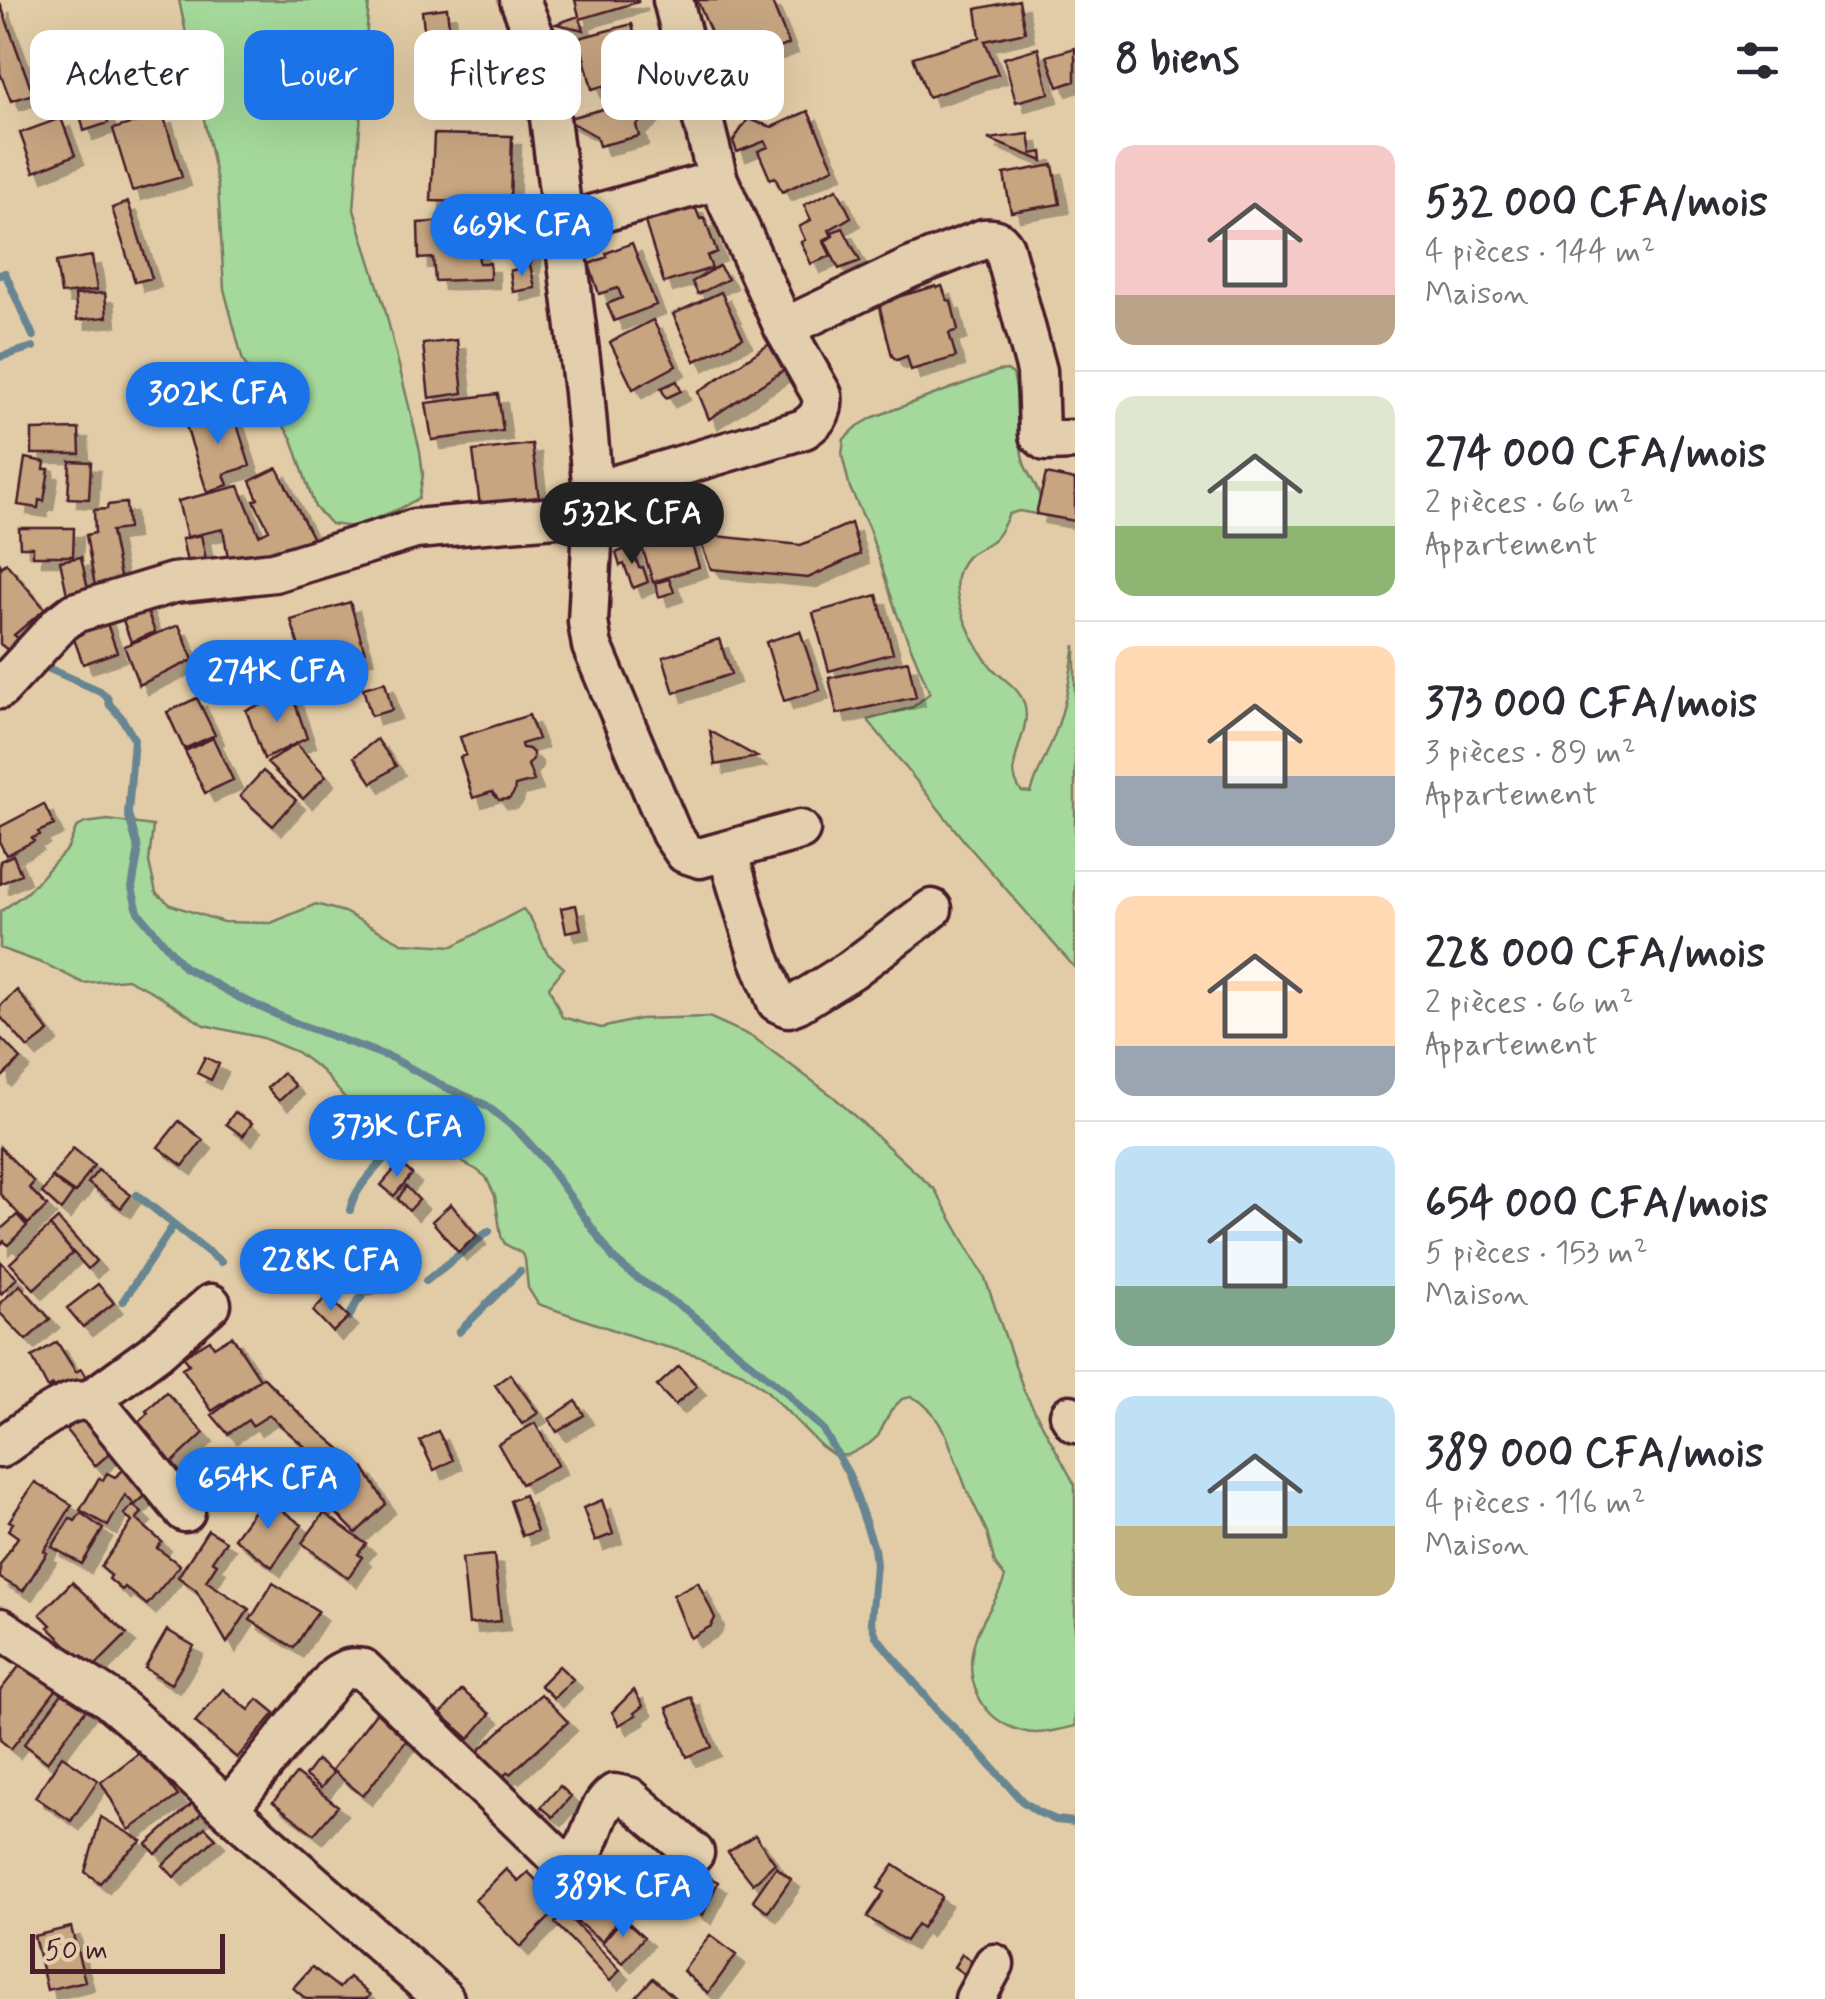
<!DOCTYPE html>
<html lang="fr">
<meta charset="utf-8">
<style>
:root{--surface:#fff;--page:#f7f7f7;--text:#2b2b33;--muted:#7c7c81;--line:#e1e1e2;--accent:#1a73e8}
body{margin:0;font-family:Mynerve,sans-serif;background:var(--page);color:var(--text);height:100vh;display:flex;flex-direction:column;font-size:38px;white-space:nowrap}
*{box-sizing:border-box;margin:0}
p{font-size:32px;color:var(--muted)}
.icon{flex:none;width:55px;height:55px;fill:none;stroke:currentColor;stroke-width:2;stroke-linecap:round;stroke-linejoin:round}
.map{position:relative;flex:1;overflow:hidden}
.drawer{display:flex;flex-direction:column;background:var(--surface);width:750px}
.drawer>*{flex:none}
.guide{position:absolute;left:30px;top:30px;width:895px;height:90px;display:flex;gap:20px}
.scale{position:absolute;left:30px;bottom:25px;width:195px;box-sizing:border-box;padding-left:10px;border:5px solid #4a1f2b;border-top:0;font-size:28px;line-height:35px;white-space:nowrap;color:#4a1f2b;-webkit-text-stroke:8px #e3cfad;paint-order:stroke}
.price{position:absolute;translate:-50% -85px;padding:0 22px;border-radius:35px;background:var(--accent);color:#fff;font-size:32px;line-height:65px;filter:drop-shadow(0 2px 5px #0008)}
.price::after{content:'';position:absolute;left:50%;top:60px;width:30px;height:22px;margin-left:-15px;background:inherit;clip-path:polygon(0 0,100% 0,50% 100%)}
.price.current{background:#222;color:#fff}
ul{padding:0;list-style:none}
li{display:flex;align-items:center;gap:30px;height:250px;padding:0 40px}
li+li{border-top:2px solid var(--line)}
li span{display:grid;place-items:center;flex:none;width:280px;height:200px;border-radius:20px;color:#555}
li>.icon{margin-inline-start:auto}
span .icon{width:120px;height:120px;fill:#fffc;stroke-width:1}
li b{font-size:42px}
h2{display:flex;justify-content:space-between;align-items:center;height:120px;padding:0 40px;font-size:42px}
.chip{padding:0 35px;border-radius:20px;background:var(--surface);box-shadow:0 10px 40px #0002;font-size:35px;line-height:90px}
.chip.current{background:var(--accent);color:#fff}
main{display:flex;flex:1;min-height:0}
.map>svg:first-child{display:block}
.green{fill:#a5d99b;stroke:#787c63;stroke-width:2.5}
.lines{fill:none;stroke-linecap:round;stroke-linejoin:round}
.stream{stroke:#678692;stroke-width:8}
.building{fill:#c7a581;stroke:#4a1f2b;stroke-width:2.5;filter:url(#shadow)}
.minor-casing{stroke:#4a1f2b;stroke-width:45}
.minor{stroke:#e3cfad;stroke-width:38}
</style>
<main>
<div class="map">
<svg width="1075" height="1999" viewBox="0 0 1075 1999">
<defs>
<filter id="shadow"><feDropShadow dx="9" dy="9" stdDeviation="0" flood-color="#0004"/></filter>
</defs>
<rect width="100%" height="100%" fill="#e2cca7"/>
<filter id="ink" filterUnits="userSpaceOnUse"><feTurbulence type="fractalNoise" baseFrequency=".01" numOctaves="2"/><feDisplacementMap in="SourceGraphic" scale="20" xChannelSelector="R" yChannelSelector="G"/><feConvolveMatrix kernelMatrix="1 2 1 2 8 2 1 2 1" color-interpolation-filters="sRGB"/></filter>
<g filter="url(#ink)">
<path class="green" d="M179 0H369L354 210 384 305 420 451 423 475 419 498 399 509 354 527 331 524 315 507 292 439 243 361 224 289 218 186Z
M1007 370 1013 374C1021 403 1016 434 1024 463 1030 481 1048 495 1036 514L1019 511 1009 514C1005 522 1000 535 993 540 979 552 968 549 959 570 948 595 976 650 993 669 1004 680 1019 688 1024 703 1034 733 999 765 1022 792L1031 793C1038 769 1051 748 1058 725 1067 698 1071 672 1075 645V968L965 842 868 720 913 707 930 693 897 614 869 529 850 488 842 455 844 439 858 426 874 417 998 371Z
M108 820 153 826 149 862 156 893 171 905 223 922 271 923 316 904 344 912 402 943 453 946 523 909 531 919 547 953 564 968 549 987 562 1017 601 1028 640 1019 709 1017 753 1037 834 1097 935 1190 985 1278 1024 1391 1075 1485V1726C1058 1730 1039 1736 1022 1731 980 1720 963 1679 975 1640 981 1618 999 1599 1005 1577L995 1564 987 1532 966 1488 946 1434 932 1412 920 1401 911 1397 902 1399 891 1410 878 1436 869 1444 848 1455 835 1456 821 1446 766 1390 743 1373 700 1356 655 1344 538 1304 528 1288 525 1259 521 1253 505 1244 501 1236 495 1196 486 1177 477 1170 419 1140 366 1120 356 1111 322 1071 297 1052 263 1038 204 1025 153 992 127 979 83 983 47 965 0 948V912L27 892 68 848 76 828 85 823Z"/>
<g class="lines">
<path class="stream" d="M0 275 5 273 33 336
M0 357 33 347
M36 663 100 691 107 697 110 705 121 717 134 739 128 814 137 844 138 854 132 888 138 912 184 967 240 998 293 1022 392 1058 445 1087 486 1105 518 1131 544 1160 614 1259 634 1276 686 1310 787 1393 802 1410 822 1428 849 1475 874 1548 876 1564 871 1621 876 1636 941 1715 980 1753 1022 1801 1038 1812 1056 1820 1075 1822
M137 1195 221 1262
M350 1210C356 1183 381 1166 395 1145
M426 1281 489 1231
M123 1301 173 1226
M349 1317 357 1302 365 1293 393 1285 409 1270
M459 1332 520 1271"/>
</g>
<path class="building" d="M575 0H638V2L580 19 584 30 556 24 579 16Z
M697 0H771L789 44 726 68Z
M1019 0 1025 32 985 41 998 74 928 97 913 57 980 37 976 9Z
M0 3 33 94 11 101 0 73Z
M447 8 456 90 431 93 422 11Z
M632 24 640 57 634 59 639 77 592 89 579 38Z
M1038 48 1049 93 1016 102 1004 58Z
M1075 48V81L1058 87 1047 56Z
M91 66 108 123 84 131 80 115H77L76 112Z
M523 80 525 104 467 86Z
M680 89 636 125 639 136 599 146 596 136 565 119Z
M808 111 834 168 782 192 775 177 770 179 758 151 768 147 765 141 737 152 733 141 748 119 772 127Z
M163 114 182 177 132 191 113 129Z
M61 118 75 155 34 172 20 133Z
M434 134 512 136 510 203 431 201Z
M1029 134 1032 154 1042 152 1043 161 988 139Z
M1053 165 1060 204 1011 212 1004 174Z
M837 189 851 217 829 230 832 236 823 240 831 256 811 264 801 242 805 240 799 227 811 220 804 205Z
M128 202 152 278 135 282 112 208Z
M694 204 700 219 704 218 717 252 707 256 712 268 664 283 645 222Z
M477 219 479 263H490V279L435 281 433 258 419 259 418 223Z
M843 228 860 261 839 269 825 241 833 236 832 232Z
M632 243 656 305 614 321 607 304 622 298 618 288 599 294 589 264 607 257 606 253Z
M518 246 533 248 531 263 516 261Z
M92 256 97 290 61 294 56 262Z
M530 265 535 288 513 292 510 271Z
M719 266 728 279 698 294 692 282Z
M936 286 937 288 942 286 947 300 951 301 958 330 949 333 956 357 911 370 907 356 897 360 892 356 880 308 881 303 891 301 890 299Z
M721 292 743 338 695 361 673 314Z
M105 293 107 317 77 320 75 295Z
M653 320 676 366 633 389 610 342Z
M457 340 463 393 429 398 423 344Z
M774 341 787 368 709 419 698 392Z
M677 381 681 391 666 398 661 388Z
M498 394 503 431 432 440 426 403Z
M231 405 250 466 224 474 228 485 207 492 186 426 208 418 206 413Z
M79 429 80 454H32V430Z
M532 444 539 499 480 506 473 451Z
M25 458 45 462 44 469H49L44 501 39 500 38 508 18 505Z
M70 461 91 462 89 499 68 498Z
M277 468 317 547 229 563 223 529 187 537 178 501 239 486 259 535 269 530 254 501 258 499 250 481Z
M1046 474 1075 480V521L1036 514Z
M126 503 128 529 111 531 122 587 96 592 86 535 95 533 94 510 107 509 108 505Z
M679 505 699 567 653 582 634 522Z
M851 523 860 554 808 578 711 569 697 534 801 545Z
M19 528H74L73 556H33V547H20Z
M201 535 207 564 188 567 182 539Z
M632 546 639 568 643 567 648 582 633 588 624 564 620 566 616 553Z
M81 557 89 594 68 599 60 561Z
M6 563 45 609 14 635 23 642 12 653 0 644V564L2 567Z
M669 579 674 592 659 597 655 583Z
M877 595 893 653 829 671 813 613Z
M350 602 365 653 306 671 291 620Z
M144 603 155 632 131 642 120 612Z
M104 615 117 652 83 664 70 628Z
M179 625 193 660 139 685 124 646Z
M800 631 820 690 784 701 766 642Z
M719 639 731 674 674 693 663 657Z
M908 661 916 697 837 714 829 678Z
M385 682 392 710 371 716 363 688Z
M292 694 307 738 264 759 246 710Z
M197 698 215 735 184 749 167 712Z
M529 715 538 739 521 744 522 748 529 749 533 753V759L528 765 534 781 515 786 514 793 509 799 499 800 492 792 473 798 460 757 466 755 460 737Z
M710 731 757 757 715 765Z
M213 738 233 780 205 793 185 751Z
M377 739 396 766 372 783 354 757Z
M296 744 326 776 303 799 267 763Z
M263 771 296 800 273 826 240 796Z
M44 804 54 825 38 832 40 835 32 838 34 841 6 855 0 843V827Z
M13 855 21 874 0 884V861Z
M576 905 581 929 566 932 561 908Z
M17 990 49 1032 28 1048 0 1016V1006Z
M0 1037 21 1059 2 1077 0 1075Z
M205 1057 219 1064 211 1080 197 1073Z
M283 1073 295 1086 279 1101 267 1088Z
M235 1112 252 1123 243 1136 226 1124Z
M179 1121 203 1140 183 1166 158 1147Z
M0 1147 34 1182 29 1188 47 1206 28 1224 0 1194Z
M73 1148 94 1165 75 1193 52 1177Z
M400 1163 412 1174 394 1196 381 1185Z
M98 1170 131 1195 121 1208 88 1183Z
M52 1178 73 1193 61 1210 42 1193Z
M406 1186 419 1200 409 1211 398 1199Z
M451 1204 477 1236 458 1252 432 1221Z
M17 1215 27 1226 8 1245 4 1241 0 1245V1230Z
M58 1219 96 1261 88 1269 50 1226Z
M50 1226 73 1253 34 1289 10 1263Z
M389 1243 406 1270 389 1282 372 1255Z
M0 1261 17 1278 1 1294 0 1293Z
M98 1284 114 1303 83 1327 67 1308Z
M20 1285 50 1319 26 1340 0 1313V1303Z
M327 1296 349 1317 333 1332 313 1311Z
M232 1336 260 1379 212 1411 182 1368 189 1364 183 1356 210 1340 214 1347Z
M57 1342 76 1372 81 1369 87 1379 59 1395 53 1385 48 1388 32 1357Z
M679 1366 697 1386 675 1405 657 1386Z
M510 1374 538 1413 522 1424 495 1385Z
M263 1377 306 1420 362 1467 346 1483 269 1415 252 1426 248 1420 228 1434 212 1415Z
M166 1392 204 1433 171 1464 135 1425 148 1413 146 1411Z
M576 1401 584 1415 557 1432 549 1419Z
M87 1412 116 1448 95 1466 66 1430Z
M535 1423 558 1465 521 1484 498 1444Z
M438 1431 453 1460 434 1470 420 1441Z
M133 1462 155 1487 135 1505 125 1495 108 1526 80 1510 99 1478 103 1480 107 1473 115 1477Z
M364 1468 386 1504 356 1533 327 1504Z
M323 1472 341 1488 323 1507 305 1490Z
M35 1482 72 1505 44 1551 47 1553 23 1591 0 1578V1565L18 1537 8 1530 13 1523 9 1521Z
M524 1495 537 1531 522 1536 510 1501Z
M264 1497 302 1525 272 1567 234 1538Z
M602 1500 613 1534 595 1541 583 1508Z
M133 1505 142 1513 136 1519 162 1542 157 1548 180 1565 147 1605 125 1587 122 1590 109 1579 111 1576 101 1567 132 1522 124 1514Z
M81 1513 103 1529 82 1564 52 1547 70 1518 75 1521Z
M324 1513 366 1544 358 1554 362 1557 348 1578 302 1543Z
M208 1530 226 1541 212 1561 217 1564 206 1581 249 1609 227 1643 196 1590 178 1577Z
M494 1555 501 1621 469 1624 462 1558Z
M72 1582 127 1634 94 1667 83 1656 81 1659 48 1627 51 1625 40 1614Z
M698 1582 715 1618 711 1626 690 1638 673 1595Z
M273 1583 318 1611 294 1648 250 1620Z
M167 1630 194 1646 171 1684 145 1668Z
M24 1660 59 1686 11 1749 0 1740V1691Z
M559 1666 573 1679 554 1698 540 1685Z
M223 1689 249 1710 258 1699 275 1713 237 1758 195 1722Z
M462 1690 490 1714 469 1739 441 1714Z
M634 1690 643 1706 634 1713 636 1715 619 1725 612 1712Z
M64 1691 87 1708 47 1762 24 1744Z
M541 1694 568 1722 510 1774 508 1772 501 1778 475 1754Z
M691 1697 712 1747 687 1757 667 1708Z
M381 1706 414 1731 363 1796 332 1770Z
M143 1750 178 1796 129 1830 101 1782Z
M62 1756 98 1780 71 1821 35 1797Z
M317 1760 333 1773 321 1788 305 1776Z
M296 1774 338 1806 314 1834 273 1802Z
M560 1786 571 1796 553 1817 541 1807Z
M195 1801 204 1811 156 1854 147 1844Z
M101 1817 142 1841 121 1859 100 1883 85 1872Z
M205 1827 216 1838 174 1877 163 1865Z
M755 1835 775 1863 753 1884 728 1852Z
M894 1865 942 1897 922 1928 917 1924 906 1941 867 1917 884 1892 878 1888Z
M688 1866 718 1882 703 1915 674 1897Z
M776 1867 791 1879 768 1912 753 1900Z
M506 1869 518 1881 528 1872 551 1895 548 1897 553 1903 546 1910 552 1915 520 1947 475 1900Z
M596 1896 621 1915 602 1941 577 1922Z
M565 1913 620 1970 610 1981 555 1923Z
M623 1918 644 1937 623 1963 602 1943Z
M71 1927 85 1981 47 1990 34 1936Z
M710 1935 736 1955 708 1993 683 1971Z
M962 1954 975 1963 967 1976 954 1967Z
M312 1967 339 1988 349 1977 370 1995 366 1999H306L293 1988Z
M653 1978 676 1999H634Z"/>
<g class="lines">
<defs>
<path id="minor" d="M520 0 541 53 544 70 584 392 594 505 588 622 592 646 671 833 685 853 700 858 800 830
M563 223 718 180
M784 328 910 268 984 239C994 238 999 239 1004 248L1037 371 1039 435 1046 441 1075 440
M0 689 61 623 74 613 173 583 274 572 415 529 568 516 583 512 619 484 804 429C817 420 824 412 822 395L784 328 718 180 673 0
M727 851 759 957 777 1002 788 1007 798 1003 851 970 932 909
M89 1401 156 1352 211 1304
M1070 1415 1075 1423
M0 1448C19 1435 57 1405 77 1401 87 1399 92 1403 100 1408L185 1512
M0 1628 109 1699 137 1723 228 1809 444 1999
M228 1809 336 1675C345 1669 352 1667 363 1669L560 1860 569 1862C596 1849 590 1811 614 1794L629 1797 694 1853
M975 1999 994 1964"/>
</defs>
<use href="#minor" class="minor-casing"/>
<use href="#minor" class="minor"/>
</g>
</g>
</svg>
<div class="scale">50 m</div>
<b class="price" style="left:522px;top:279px">669K CFA</b>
<b class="price" style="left:218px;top:447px">302K CFA</b>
<b class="price current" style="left:632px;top:567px">532K CFA</b>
<b class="price" style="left:277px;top:725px">274K CFA</b>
<b class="price" style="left:397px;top:1180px">373K CFA</b>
<b class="price" style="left:331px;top:1314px">228K CFA</b>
<b class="price" style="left:268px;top:1532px">654K CFA</b>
<b class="price" style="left:623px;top:1940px">389K CFA</b>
<div class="guide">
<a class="chip">Acheter</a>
<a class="chip current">Louer</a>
<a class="chip">Filtres</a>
<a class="chip">Nouveau</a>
</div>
</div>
<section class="drawer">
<h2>8 biens<svg class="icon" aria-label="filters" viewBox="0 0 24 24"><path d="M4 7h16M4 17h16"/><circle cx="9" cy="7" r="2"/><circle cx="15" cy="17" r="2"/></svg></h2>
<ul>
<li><span style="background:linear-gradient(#f6c9c9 75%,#b9a48a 0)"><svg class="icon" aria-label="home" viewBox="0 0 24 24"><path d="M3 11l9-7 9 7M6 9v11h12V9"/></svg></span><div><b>532 000 CFA/mois</b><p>4 pièces · 144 m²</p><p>Maison</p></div></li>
<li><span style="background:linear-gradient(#dfe7d0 65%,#8fb573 0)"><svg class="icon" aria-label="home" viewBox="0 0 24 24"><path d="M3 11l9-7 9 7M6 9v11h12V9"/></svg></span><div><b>274 000 CFA/mois</b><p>2 pièces · 66 m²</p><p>Appartement</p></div></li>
<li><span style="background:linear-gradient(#ffd9b3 65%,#9aa5b1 0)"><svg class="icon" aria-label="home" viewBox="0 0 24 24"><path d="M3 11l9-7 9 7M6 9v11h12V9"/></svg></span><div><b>373 000 CFA/mois</b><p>3 pièces · 89 m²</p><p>Appartement</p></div></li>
<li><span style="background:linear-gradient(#ffd9b3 75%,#9aa5b1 0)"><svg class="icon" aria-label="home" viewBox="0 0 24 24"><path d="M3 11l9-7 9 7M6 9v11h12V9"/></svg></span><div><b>228 000 CFA/mois</b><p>2 pièces · 66 m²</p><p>Appartement</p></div></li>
<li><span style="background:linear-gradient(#bfe0f5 70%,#7fa58c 0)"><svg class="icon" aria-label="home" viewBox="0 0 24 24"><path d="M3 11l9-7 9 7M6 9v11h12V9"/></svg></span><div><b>654 000 CFA/mois</b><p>5 pièces · 153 m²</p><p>Maison</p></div></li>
<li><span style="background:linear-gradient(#bfe0f5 65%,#c2b280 0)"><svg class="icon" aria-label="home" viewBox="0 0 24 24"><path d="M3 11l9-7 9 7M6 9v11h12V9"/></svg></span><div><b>389 000 CFA/mois</b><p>4 pièces · 116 m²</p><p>Maison</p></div></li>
</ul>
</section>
</main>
